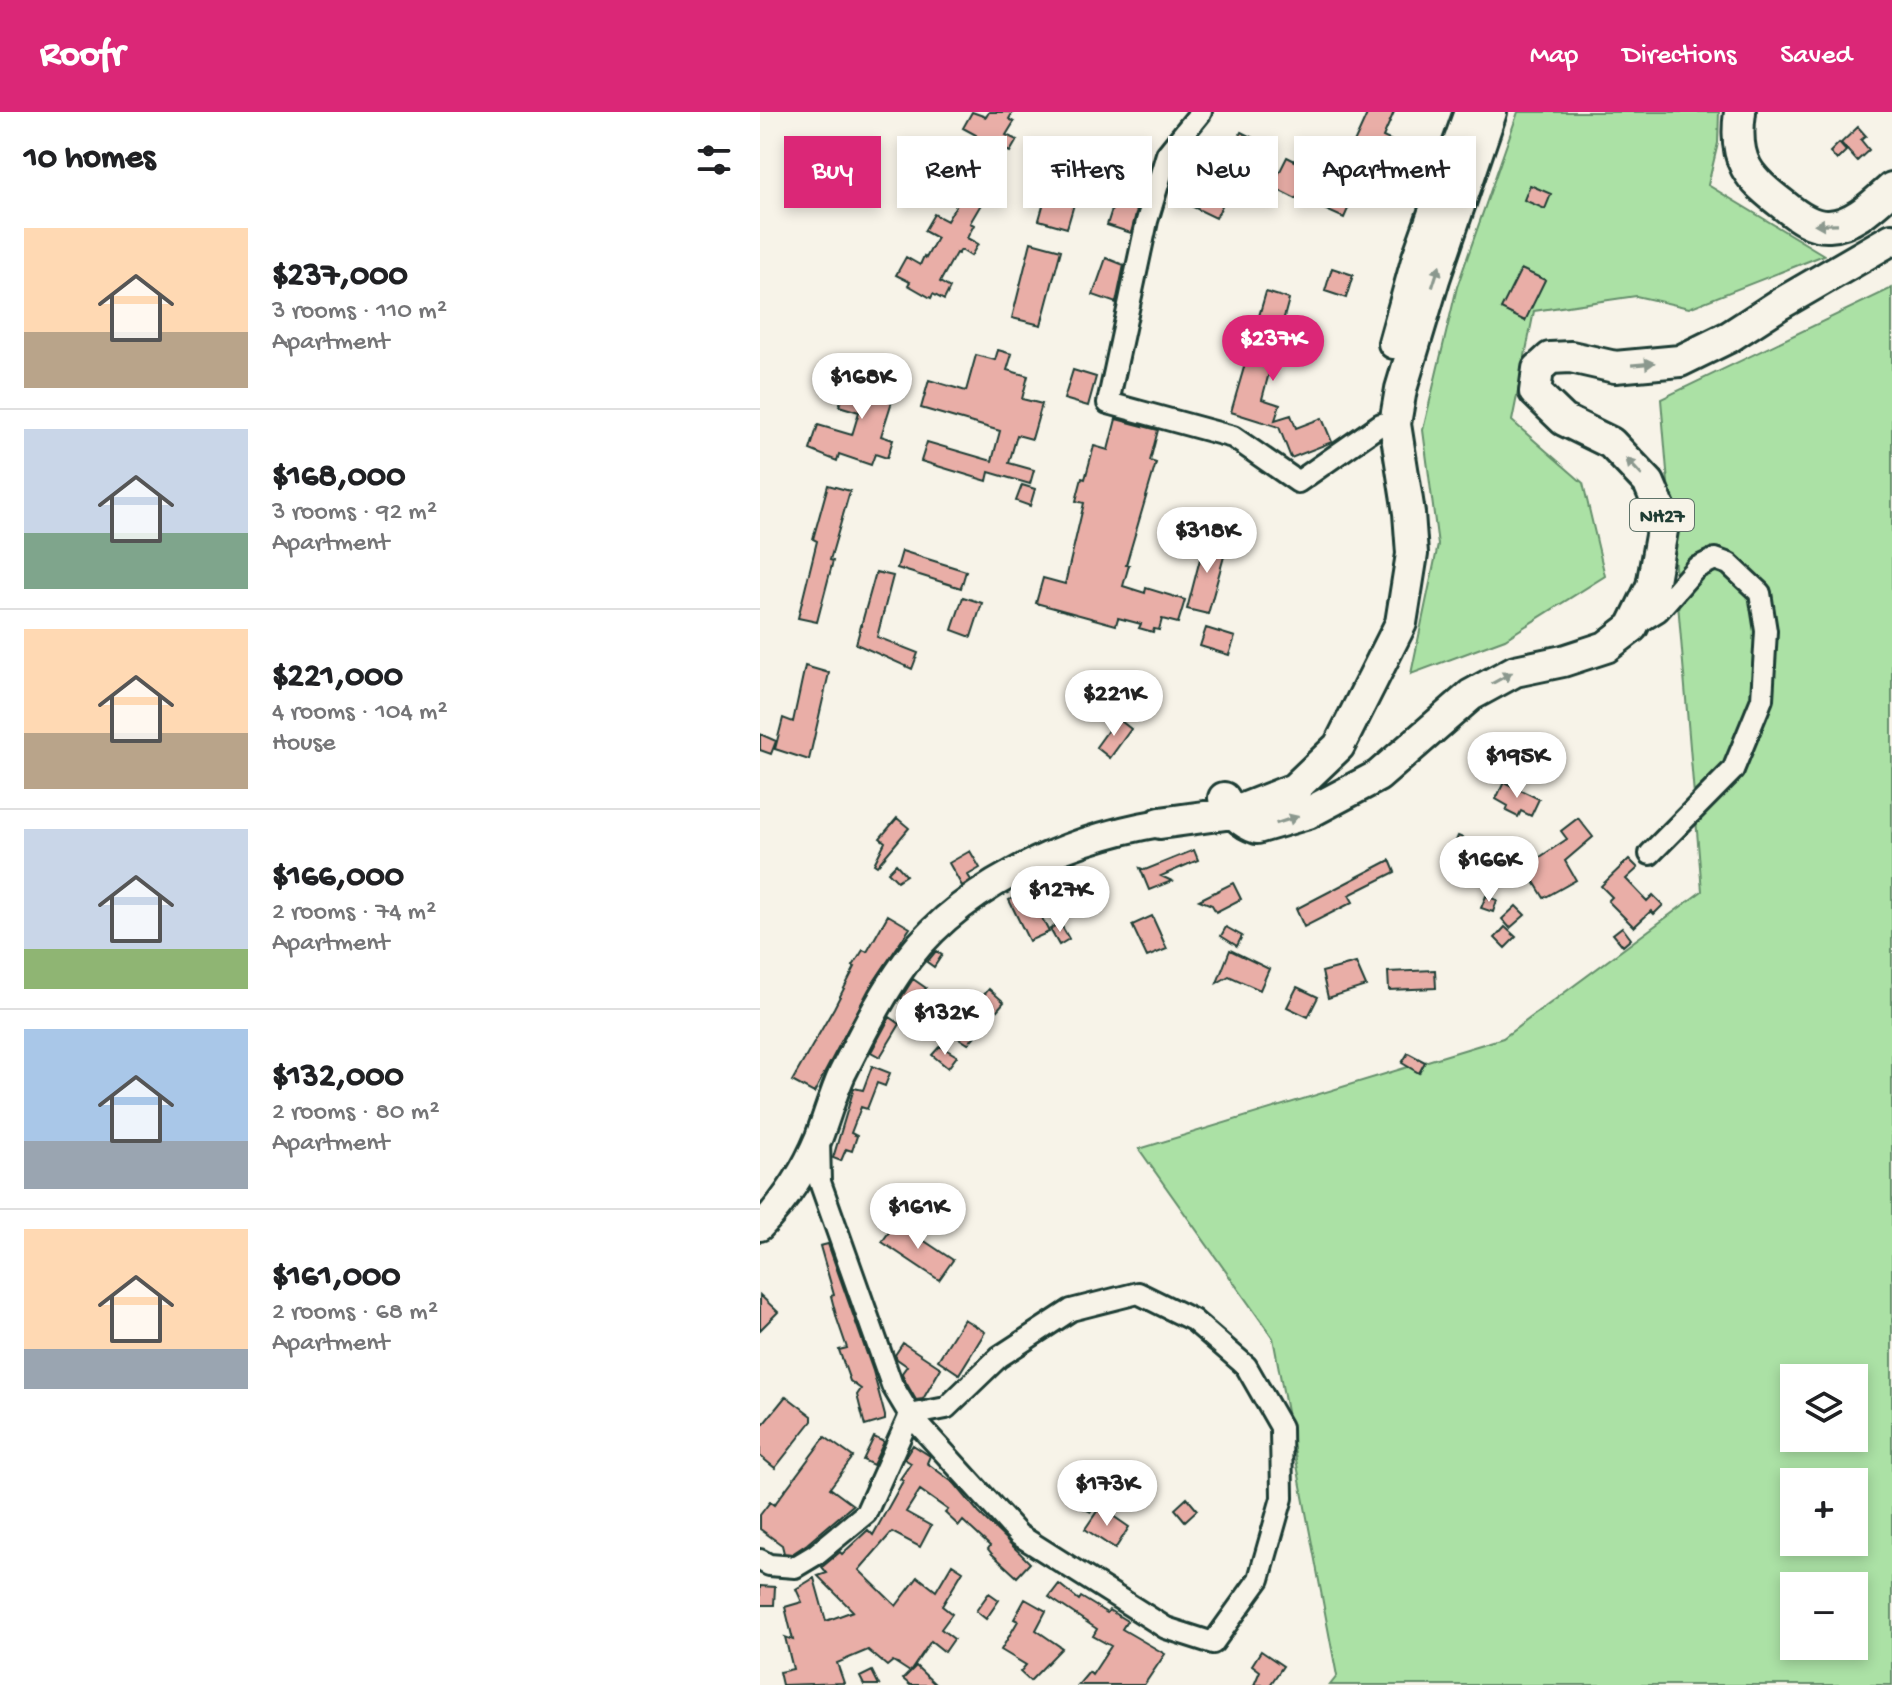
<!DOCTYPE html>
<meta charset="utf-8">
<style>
:root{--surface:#fff;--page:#f2f2f2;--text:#202124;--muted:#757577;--line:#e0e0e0;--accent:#db2777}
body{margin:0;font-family:"Gochi Hand",sans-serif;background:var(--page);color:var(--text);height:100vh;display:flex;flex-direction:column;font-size:30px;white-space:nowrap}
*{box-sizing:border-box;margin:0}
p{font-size:26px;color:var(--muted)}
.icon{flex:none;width:44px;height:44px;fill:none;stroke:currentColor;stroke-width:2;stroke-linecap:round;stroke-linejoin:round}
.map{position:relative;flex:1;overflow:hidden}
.details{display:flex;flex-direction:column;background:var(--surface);width:760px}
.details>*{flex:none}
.hud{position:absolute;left:24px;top:24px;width:760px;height:72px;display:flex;gap:16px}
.tools{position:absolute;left:1020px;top:1252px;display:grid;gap:16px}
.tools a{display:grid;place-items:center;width:88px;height:88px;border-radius:0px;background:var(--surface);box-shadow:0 4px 12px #0003;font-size:40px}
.price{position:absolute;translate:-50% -68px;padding:0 18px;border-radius:28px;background:#fff;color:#222;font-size:26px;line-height:52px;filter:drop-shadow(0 2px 4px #0008)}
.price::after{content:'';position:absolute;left:50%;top:48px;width:24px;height:18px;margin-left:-12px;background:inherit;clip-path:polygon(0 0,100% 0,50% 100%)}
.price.on{background:var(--accent);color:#fff}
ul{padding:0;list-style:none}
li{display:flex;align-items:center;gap:24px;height:200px;padding:0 24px}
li+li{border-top:2px solid var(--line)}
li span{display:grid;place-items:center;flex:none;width:224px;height:160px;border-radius:0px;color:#555}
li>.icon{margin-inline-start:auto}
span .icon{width:96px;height:96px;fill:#fffc;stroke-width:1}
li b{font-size:34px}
h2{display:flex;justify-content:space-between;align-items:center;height:96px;padding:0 24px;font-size:34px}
.pill{padding:0 28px;border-radius:0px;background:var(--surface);box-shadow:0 4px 12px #0003;font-size:28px;line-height:72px}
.pill.on{background:var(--accent);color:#fff}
header{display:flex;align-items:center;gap:48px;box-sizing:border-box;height:112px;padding:0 40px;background:var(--accent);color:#fff}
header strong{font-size:38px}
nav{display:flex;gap:44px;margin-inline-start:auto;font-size:28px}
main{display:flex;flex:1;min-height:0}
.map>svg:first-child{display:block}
.green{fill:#abe1a5;stroke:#658f6c;stroke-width:2;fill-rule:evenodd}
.building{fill:#e9aea7;stroke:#1f3d34;stroke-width:2}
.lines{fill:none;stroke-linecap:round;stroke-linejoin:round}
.minor-casing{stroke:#1f3d34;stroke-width:26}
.major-casing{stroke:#1f3d34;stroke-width:32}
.highway-casing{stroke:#1f3d34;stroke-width:36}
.minor{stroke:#f7f3e8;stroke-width:20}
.major{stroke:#f7f3e8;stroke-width:26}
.highway{stroke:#f7f3e8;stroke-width:30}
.oneway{fill:#8b988e}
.labels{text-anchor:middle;stroke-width:7;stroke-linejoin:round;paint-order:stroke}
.shield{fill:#f7f3e8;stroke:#60746a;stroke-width:2}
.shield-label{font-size:20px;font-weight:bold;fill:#1f3d34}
</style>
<header>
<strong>Roofr</strong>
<nav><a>Map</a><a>Directions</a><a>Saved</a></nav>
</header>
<main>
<section class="details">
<h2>10 homes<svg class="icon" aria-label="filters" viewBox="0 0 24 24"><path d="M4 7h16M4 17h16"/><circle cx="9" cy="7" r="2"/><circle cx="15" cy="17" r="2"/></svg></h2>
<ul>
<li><span style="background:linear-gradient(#ffd9b3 65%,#b9a48a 0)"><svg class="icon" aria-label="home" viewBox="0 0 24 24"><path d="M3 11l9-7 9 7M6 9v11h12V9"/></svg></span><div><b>$237,000</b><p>3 rooms · 110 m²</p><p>Apartment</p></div></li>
<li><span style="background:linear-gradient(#c9d6e8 65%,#7fa58c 0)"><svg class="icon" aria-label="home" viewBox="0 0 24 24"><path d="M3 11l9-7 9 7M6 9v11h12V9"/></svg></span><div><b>$168,000</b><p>3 rooms · 92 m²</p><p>Apartment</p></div></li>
<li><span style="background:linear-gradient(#ffd9b3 65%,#b9a48a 0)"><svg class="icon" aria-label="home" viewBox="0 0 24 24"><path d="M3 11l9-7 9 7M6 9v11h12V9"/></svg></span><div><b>$221,000</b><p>4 rooms · 104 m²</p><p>House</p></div></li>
<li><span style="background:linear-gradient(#c9d6e8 75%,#8fb573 0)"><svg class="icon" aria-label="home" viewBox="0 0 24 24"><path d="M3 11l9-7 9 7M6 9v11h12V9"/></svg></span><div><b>$166,000</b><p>2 rooms · 74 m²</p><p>Apartment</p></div></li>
<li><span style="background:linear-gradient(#a9c7e8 70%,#9aa5b1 0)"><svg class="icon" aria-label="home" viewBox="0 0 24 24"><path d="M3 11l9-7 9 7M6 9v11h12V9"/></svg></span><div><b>$132,000</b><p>2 rooms · 80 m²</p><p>Apartment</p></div></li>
<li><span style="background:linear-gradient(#ffd9b3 75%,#9aa5b1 0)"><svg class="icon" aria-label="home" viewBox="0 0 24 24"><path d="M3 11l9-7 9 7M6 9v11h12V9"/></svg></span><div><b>$161,000</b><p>2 rooms · 68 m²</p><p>Apartment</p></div></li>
</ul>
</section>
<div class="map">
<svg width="1132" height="1573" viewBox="0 0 1132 1573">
<rect width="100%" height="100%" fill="#f7f3e8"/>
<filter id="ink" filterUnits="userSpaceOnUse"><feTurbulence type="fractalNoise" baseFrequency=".0125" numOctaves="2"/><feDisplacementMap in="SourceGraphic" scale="16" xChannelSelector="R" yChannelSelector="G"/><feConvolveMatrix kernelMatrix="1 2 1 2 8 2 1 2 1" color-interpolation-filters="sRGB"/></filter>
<g filter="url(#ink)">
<path class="green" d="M758 0H959L958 31 948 73 1064 143 929 196 876 184 774 199 752 309 823 371 845 464 745 527 651 562 678 433 663 318 697 175Z
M1132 176V1573H570L577 1564 513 1226 379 1037 743 926 942 779 901 287ZM1034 1266H1094V1326H1034ZM1034 1370H1094V1430H1034ZM1034 1474H1094V1534H1034Z"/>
<path class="building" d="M212 0 226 5 229 0H253L249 7 254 10 246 23 257 28 250 40 240 35 238 38 234 36 223 57 227 59 220 72 230 77 210 111 214 113 207 126 218 132 211 144 201 138 198 142 196 141 180 170 190 176 184 188 173 182 171 186 148 173 150 170 136 163 146 145 160 153 164 144 166 146 177 126 164 119 174 102 187 109 202 83 177 65 186 47 200 55 204 46 207 48 218 28 215 26 216 23 203 16Z
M608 0H634L623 25 634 30 620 60 607 54 584 106 564 97Z
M1098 15 1106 24 1101 28 1109 38 1097 49 1081 31Z
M481 20 499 29 487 53 483 51 456 106 427 92 445 55 460 62Z
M1079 31 1086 39 1077 48 1070 40Z
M299 37 328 45 307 116 279 108Z
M527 45 551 57 536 87 512 75Z
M770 73 791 82 785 97 764 88Z
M359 75 381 82 371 121 347 113Z
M271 130 301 138 281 213 252 206Z
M346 146 364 153 356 191 333 183Z
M572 156 593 163 586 186 565 179Z
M761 157 785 168 765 209 741 197Z
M506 180 529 187 502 287 520 293 515 308 531 303 536 316 562 306 572 330 531 346 519 315 471 300Z
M238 238 252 242 247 258 268 264 262 287 282 292 272 327 257 323 249 351 274 358 270 372 229 360 227 369 161 349 167 330 232 349 240 319 161 296 169 268 206 279 216 243 235 248Z
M114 255 140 264 121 324 133 328 127 346 115 342 111 353 79 342 77 349 50 338 58 313 92 323 99 300 79 294 88 269 107 275Z
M313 258 336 265 328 294 304 287Z
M356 307 398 318 390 349 396 351 366 453H369L363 474 385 481 386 476 425 488 418 511 402 507 399 518 394 517 393 520 379 516 381 512 358 506 356 513 276 491 283 466 305 472 324 391 316 389 322 366 325 367 334 334 348 338Z
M68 373 90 379 70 448 73 449 57 510 38 506 57 429 53 427Z
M262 373 275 377 270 394 256 389Z
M446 424 468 430 448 502 427 497Z
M142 439 206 459 201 476 137 456Z
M116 460 133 464 117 525 158 541 152 557 96 532Z
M203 485 222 491 211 525 192 518Z
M446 516 475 525 469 543 440 534Z
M45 554 69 561 49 648 15 637 23 606 33 610Z
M357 606 371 617 350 646 336 635Z
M0 622 16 629 11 642 0 638Z
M744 670 779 687 771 704 761 699 758 705 746 699 748 694 736 687Z
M137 706 149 716 117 754 114 752 125 730 120 726Z
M818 706 833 725 805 749 816 768 784 786 765 755 807 727 801 719Z
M698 724 710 729 702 745 691 740Z
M727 727 744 734 738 750 721 744Z
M434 738 438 748 401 764 412 769 389 778 380 756 385 758Z
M210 739 220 756 208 763 211 768 202 774 189 751Z
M869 747 878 756 866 767 887 789 893 783 903 793 894 802 891 799 874 815 848 789 852 785 841 774Z
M630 748 635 760 589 783 593 790 544 815 536 797Z
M136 752 146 763 137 769 128 760Z
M728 752 739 755 735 770 724 766Z
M473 771 481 787 456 800 452 793 439 788Z
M268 778 289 820 269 829 249 788Z
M726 784 737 788 733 800 721 796Z
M756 794 765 803 750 816 742 807Z
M128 803 150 816 109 877 54 981 32 969 74 896 95 855 93 854 103 838 107 840Z
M392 804 407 837 387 845 372 813Z
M300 811 309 827 299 833 290 817Z
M466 815 482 824 477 834 461 824Z
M745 815 756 825 745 836 735 826Z
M862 815 871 827 863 834 853 822Z
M470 838 509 857 500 878 469 864 457 871Z
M176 839 182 843 174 855 167 850Z
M596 851 606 874 568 886 562 860Z
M675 858 676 876 629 878 628 860Z
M153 867 166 876 154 895 141 886Z
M537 875 558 885 548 905 527 895Z
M229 877 244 890 208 932 191 921Z
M130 905 140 912 120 945 111 940Z
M180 934 197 944 188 956 172 943Z
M648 941 665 950 659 961 642 951Z
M112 954 130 961 125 974 117 971 107 997 101 995 91 1021 97 1024 92 1039 86 1037 81 1049 73 1046 94 976 103 978Z
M136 1110 193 1148 179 1168 122 1130Z
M68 1132 113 1259 125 1304V1308L105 1314 97 1283 101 1277 90 1269 79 1238 87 1236 77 1207 71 1184 74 1183 60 1134Z
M0 1183 18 1200 0 1218Z
M204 1207 225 1220 199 1262 178 1248Z
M143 1231 181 1256 163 1287 156 1288 144 1267 142 1261 147 1254 137 1247 135 1243Z
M26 1284 52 1304V1309L15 1356 0 1344V1316Z
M65 1325 93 1345 70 1376 93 1393 47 1432 32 1442 24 1441 22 1433 0 1417V1403L10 1390 14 1393Z
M114 1325 124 1330 113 1353 103 1348Z
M153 1333 170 1344 167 1351 195 1372 219 1401 270 1451 257 1465 232 1442 228 1437 230 1434 203 1409 199 1414 185 1401 188 1398 160 1378 146 1400 171 1414 160 1435 132 1420 99 1458 136 1494 158 1465 176 1479 192 1452 203 1459 182 1494 192 1502 181 1517 194 1527 185 1540 171 1529 150 1560 133 1549 127 1554 108 1538 77 1551 84 1571 22 1573 19 1560 33 1557 25 1525 33 1528 25 1495 42 1490 36 1477 54 1466 66 1509 93 1499 58 1464 67 1461 62 1455 80 1440 82 1442 108 1418 113 1423 143 1369 140 1367 151 1351 144 1347Z
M330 1362 348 1373 331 1400 317 1393 323 1382 319 1379Z
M427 1386 437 1398 425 1409 415 1397Z
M340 1395 369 1415 355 1437 325 1417Z
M299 1472 319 1488 321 1485 347 1501 349 1498 367 1509 362 1517 405 1542 384 1573H318L329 1560 332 1563 351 1534 333 1524 337 1517 289 1485Z
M0 1474 15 1475 14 1493H0Z
M229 1481 239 1488 226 1507 216 1499Z
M265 1487 286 1499 276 1518 302 1536 270 1569 260 1560 266 1553 241 1538 258 1509 254 1507Z
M501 1539 523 1554 510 1573H494L500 1559 492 1553Z
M156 1554 176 1573H150L143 1567Z
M112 1559 119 1573H104L100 1565Z"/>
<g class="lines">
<defs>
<path id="minor" d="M441 0 407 42 387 109 348 291 473 325 538 370 621 312
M875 513 898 499 936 456 955 447 969 452 1000 481 1006 519 1002 587 973 658 890 742
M59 1028 60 1070 132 1273 150 1303 259 1423 406 1516 453 1531 499 1467 522 1386 521 1315 486 1254 433 1208 378 1181 311 1198 239 1245 186 1296 150 1303
M0 1448 9 1453 35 1455 55 1443 106 1401 150 1303"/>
<path id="major" d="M0 1115C25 1089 45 1059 59 1025 67 1004 73 982 82 962 99 928 117 892 138 861 193 777 304 727 400 711"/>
<path id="highway" d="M980 0C973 50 988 66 1025 94 1037 104 1052 115 1069 114 1094 113 1115 91 1132 76
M634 231 658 145 710 0
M464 686C472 700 481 711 497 716L548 701 618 664 711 583 755 559 803 549 846 535 872 515 892 474 904 407 889 371 851 331 804 308 775 280 778 257 790 246 811 245 855 255 920 249 969 225 1020 192 1132 127
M400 711 473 701 534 677 579 634 641 511 652 442 649 401 635 312 641 277 674 167 731 0"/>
</defs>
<use href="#minor" class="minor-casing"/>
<use href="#major" class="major-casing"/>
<use href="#highway" class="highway-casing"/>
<use href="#minor" class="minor"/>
<use href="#major" class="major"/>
<use href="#highway" class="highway"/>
</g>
<defs><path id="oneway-solid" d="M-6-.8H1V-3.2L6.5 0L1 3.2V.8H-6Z" transform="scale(2)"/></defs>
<g class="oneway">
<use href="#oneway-solid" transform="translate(1066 112) rotate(179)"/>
<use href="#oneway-solid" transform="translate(676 164) rotate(-72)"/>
<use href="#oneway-solid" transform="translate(883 252) rotate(-5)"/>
<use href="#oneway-solid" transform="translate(874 355) rotate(-133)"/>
<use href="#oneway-solid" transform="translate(742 566) rotate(-29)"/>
<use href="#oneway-solid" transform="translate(527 708) rotate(-18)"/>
</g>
</g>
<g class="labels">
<rect class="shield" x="870" y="387" width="64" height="32" rx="6"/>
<g class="shield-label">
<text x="902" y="410">NH27</text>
</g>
</g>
</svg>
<div class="tools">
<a><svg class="icon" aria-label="layers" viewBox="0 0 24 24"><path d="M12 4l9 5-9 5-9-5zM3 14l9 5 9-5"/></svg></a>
<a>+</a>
<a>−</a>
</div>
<b class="price on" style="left:513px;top:271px">$237K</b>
<b class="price" style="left:102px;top:309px">$168K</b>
<b class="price" style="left:447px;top:463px">$318K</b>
<b class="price" style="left:354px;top:626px">$221K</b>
<b class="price" style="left:757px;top:688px">$195K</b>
<b class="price" style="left:729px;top:792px">$166K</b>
<b class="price" style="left:300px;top:822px">$127K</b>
<b class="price" style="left:185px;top:945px">$132K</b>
<b class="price" style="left:158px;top:1139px">$161K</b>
<b class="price" style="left:347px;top:1416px">$173K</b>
<div class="hud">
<a class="pill on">Buy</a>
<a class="pill">Rent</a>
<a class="pill">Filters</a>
<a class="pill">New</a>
<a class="pill">Apartment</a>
</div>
</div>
</main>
